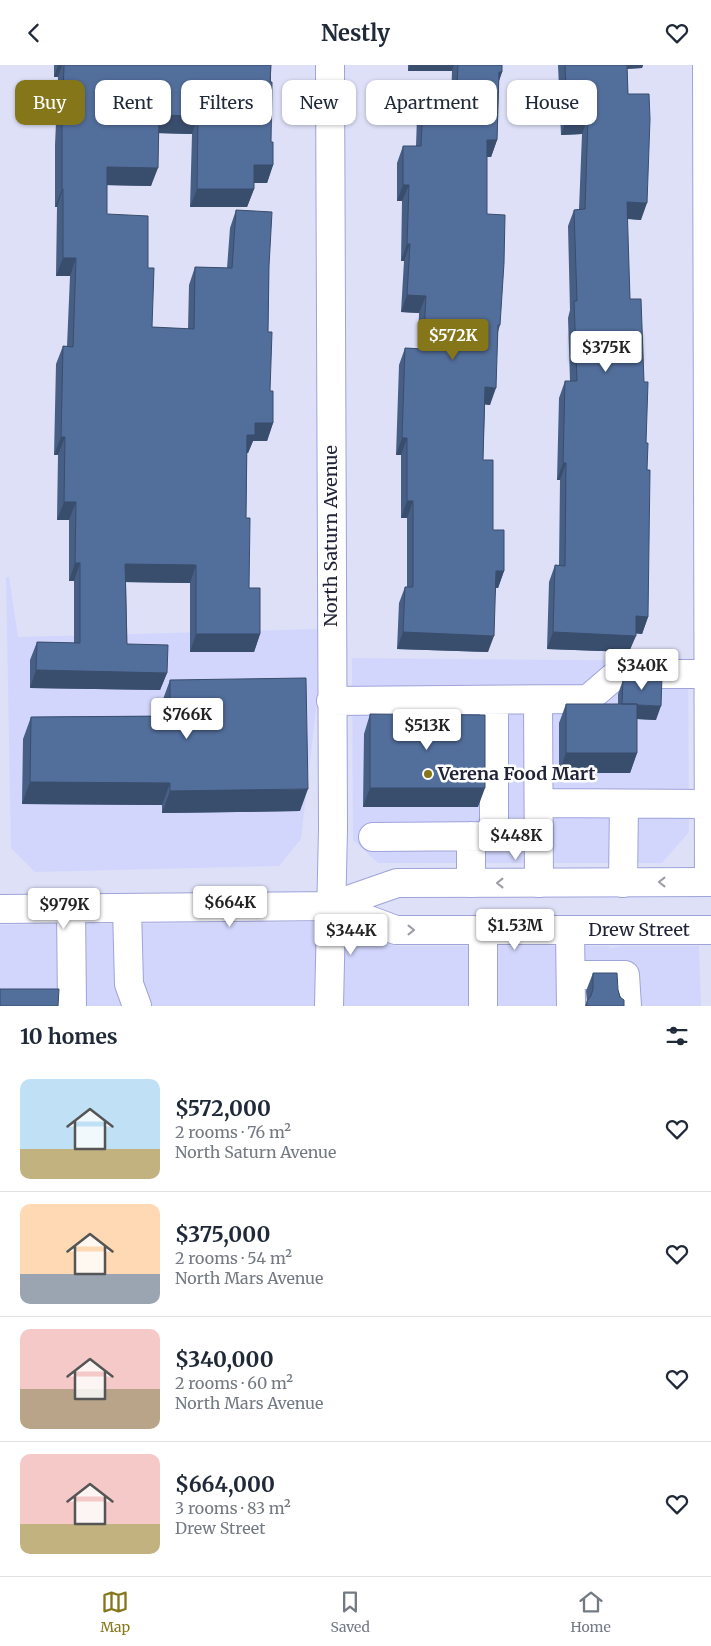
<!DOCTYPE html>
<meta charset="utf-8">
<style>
:root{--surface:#fff;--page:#f6f6f7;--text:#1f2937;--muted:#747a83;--line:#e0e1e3;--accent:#85761a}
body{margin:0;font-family:Merriweather,serif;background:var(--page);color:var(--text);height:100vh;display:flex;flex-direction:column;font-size:19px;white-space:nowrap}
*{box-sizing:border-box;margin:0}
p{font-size:16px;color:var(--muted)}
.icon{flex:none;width:28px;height:28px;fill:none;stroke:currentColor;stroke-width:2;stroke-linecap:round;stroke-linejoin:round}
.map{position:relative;height:941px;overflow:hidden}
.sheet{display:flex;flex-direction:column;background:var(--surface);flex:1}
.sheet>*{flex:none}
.guide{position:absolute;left:15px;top:15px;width:681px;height:45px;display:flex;gap:10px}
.price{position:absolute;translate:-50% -42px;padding:0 11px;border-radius:5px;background:#fff;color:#222;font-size:16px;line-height:32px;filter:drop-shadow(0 1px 2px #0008)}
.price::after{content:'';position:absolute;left:50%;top:30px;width:15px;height:11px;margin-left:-8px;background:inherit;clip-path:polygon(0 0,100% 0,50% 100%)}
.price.active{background:var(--accent);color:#fff}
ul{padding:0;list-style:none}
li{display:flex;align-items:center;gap:15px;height:125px;padding:0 20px}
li+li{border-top:1px solid var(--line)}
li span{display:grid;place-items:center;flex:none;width:140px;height:100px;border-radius:10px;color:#555}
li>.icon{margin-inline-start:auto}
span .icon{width:60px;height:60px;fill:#fffc;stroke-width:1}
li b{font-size:21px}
h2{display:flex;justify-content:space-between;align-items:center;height:60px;padding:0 20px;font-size:21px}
.pill{padding:0 18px;border-radius:10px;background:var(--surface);box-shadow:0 1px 4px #0004;font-size:18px;line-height:45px}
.pill.active{background:var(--accent);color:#fff}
header{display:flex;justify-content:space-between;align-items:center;height:65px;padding:0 20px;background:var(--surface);font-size:22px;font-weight:700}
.tab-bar{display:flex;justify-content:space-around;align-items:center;height:70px;border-top:1px solid var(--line);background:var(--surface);font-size:14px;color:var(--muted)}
.tab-bar a{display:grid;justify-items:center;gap:2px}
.tab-bar .active{color:var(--accent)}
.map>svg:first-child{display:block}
.built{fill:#d2d6fd}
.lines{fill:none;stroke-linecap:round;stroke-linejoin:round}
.minor-casing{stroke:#9ea3da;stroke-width:30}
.major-casing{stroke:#9ea3da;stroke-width:30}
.minor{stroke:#fff;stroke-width:28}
.major{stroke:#fff;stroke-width:28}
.wall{fill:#475f85}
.shaded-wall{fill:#394d6c}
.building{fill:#526e9b;stroke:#394d6c}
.oneway{stroke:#9b9ca5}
.poi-dot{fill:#85761a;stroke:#fff;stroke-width:2}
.labels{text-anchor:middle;stroke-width:5;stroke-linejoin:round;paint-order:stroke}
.street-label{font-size:18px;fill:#212338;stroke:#fff}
.poi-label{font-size:18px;font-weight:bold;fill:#212338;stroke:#fff;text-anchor:start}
</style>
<header><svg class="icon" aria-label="back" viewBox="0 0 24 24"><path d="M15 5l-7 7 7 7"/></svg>Nestly<svg class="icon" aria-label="heart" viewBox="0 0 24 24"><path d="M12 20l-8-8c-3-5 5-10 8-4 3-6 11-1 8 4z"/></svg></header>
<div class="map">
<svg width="711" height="941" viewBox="0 0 711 941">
<rect width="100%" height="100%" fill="#dde0f7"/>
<path class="built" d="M6 512H9L18 572 317 564V636L301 774 279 801 35 807 11 783Z
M352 593 688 596 689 767 662 798H378L353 775Z
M317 857 315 941H0V860Z
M345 863 396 881H609L610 883 623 881H699L701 941H343Z"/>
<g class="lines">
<defs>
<path id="minor" d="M707 0 709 817
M538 635 539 818
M331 636 588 634 617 609H708
M539 738 711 739
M471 771V818
M373 772 492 771 494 770V635
M623 818 624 739
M71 843 72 941
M127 843 129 919 137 941
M570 865 571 941
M571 910H625L627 941
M329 941 333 764 330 0
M483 941V865"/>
<path id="major" d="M331 841 396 865H711
M0 844 331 841 397 818 711 817"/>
</defs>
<use href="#minor" class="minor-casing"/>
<use href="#major" class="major-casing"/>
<use href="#minor" class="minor"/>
<use href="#major" class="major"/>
</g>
<path class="wall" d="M54 0H271V77L273 100 267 118H254V124L247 142H190L192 69 159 68 151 121 107 120V149L148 203 152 262 188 264 189 220 195 202 227 203 230 163 236 145 269 201 268 267 270 326 273 358 267 376H253L248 388H247L246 453 249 523 260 569 254 587H190V518L126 517 127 579 167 608 160 625 30 623V595L37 577 74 578V516H69V455H57L58 390H54L56 299 63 281H67L70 211H56L57 142H55V80L58 12H54Z
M408 0H502V7L499 16 497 75 491 92H487V149L500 260 498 267 490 340 485 339 483 395 493 465 504 506 498 523H496L488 587 397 584 399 538 405 522H407V453H401V390H396L399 300 405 283 418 284 419 248 401 247 404 196H401L402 136H397V98L403 81H416L417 52 423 35 451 36 452 6H408Z
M558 0H643L642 3 627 4 628 29 641 155 627 154 630 234 646 378 647 405 648 552 642 569 636 568 629 587 547 584 549 517 555 500H559L560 415H557L559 333 565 316H570L568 253 570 245 568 161 574 145 579 144 582 69 561 70Z
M170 615 300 746 162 748V740L22 739 23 674 31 652 162 651V637Z
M623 615 656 655 637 654V688L630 708H559V658L566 639H618V629Z
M370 649 478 742H363L364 669Z
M593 908 618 925 624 941H585L587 936 586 926Z"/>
<path class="shaded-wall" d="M58 0H62L58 12H54Z
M410 0H454L452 6H408Z
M622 0H643L642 3 621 4Z
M499 7H502L496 24Z
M159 50 198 51 192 69 153 68Z
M588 52 582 69 561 70 567 53Z
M487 75H497L491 92H481Z
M254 100H273L267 118H247Z
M107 102 158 103 151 121 101 120Z
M403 120H409L402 136H397Z
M62 124H63L57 142H55Z
M197 124H254L247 142H190Z
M627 137 647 138 641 155 620 153Z
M407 179H410L404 196H401Z
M63 193H76L70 211H56Z
M407 230 426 231 419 248 401 247Z
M485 322 496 323 490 340 479 339Z
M255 358H273L267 376H253L248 388H240L247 370Z
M61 372H65L58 390H54Z
M402 373H407L401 390H396Z
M563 398H566L560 415H557Z
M407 436H413L407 453H401Z
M64 437H76L69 455H57Z
M75 498H80L74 516H69Z
M125 499 196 500 190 518 119 517Z
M496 506H504L498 523H490Z
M636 551 648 552 642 569 630 568Z
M403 567 494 571 488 587 397 584Z
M553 567 636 571 629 587 547 584Z
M196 569H260L254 587H190Z
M36 605 167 608 160 625 30 623Z
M622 640 661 641 656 655 617 653Z
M566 688H637L630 708H559Z
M30 717 170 718 162 740 22 739Z
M370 723H485L478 742H363Z
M308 724 300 746 162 748 170 726Z"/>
<path class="building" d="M64 0H271L270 17H272L271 77H273V100H254V124H197L198 51 159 50 158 103 107 102V149L148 151V203H154L152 262 194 264 195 202 232 203 236 145 272 147 269 201 268 267H272L270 326H273V358H255V370H247L246 453H250L249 523H260V569H196V500L125 499 127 579 168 580 167 608 36 605 37 577 80 578V498H75L76 437H64L65 372H61L63 281 73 282 76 193H63V124H62V62Z
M458 0H502V7H499L497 75H487V149L505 150 504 198 500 260H498L496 323 485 322 483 395H493V465H504V506H496L494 571 403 567 405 522H413V436H407V373H402L405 283 423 284 426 231 407 230 410 179H407L409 120H403V81H421L423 35 456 37Z
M565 0H627L628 29H649L650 54 647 138 627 137 630 234H641L644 317H648L646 378H648L647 405H650L648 552 636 551V571L553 567 555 500 565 501 566 398H563L565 316H577L574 236H577L574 145 585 144 588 52 567 53Z
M628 611H662L661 641 637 640V639H622L623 615Z
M306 613 308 724 170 726V718L30 717 31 652 170 651V615Z
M566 639H637V688H566Z
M370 649 485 650V723H370Z
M593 908H617L618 925 620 932 624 935V941H587V936L591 931 593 924Z
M0 924H59L58 941H0Z"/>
<defs><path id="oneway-chevron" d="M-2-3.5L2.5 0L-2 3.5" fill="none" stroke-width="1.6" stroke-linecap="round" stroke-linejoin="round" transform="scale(1.25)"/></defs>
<g class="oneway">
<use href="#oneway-chevron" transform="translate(662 817) rotate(180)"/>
<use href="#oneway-chevron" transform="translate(500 818) rotate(180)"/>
<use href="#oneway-chevron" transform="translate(411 865)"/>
</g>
<circle class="poi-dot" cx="428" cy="709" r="5"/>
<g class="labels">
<g class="street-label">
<text transform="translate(331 471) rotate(-90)" y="6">North Saturn Avenue</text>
<text x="639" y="871">Drew Street</text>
</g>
<g class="poi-label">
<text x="438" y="715">Verena Food Mart</text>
</g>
</g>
</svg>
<b class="price active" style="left:453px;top:296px">$572K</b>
<b class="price" style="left:606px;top:308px">$375K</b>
<b class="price" style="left:642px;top:626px">$340K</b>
<b class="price" style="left:187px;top:675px">$766K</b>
<b class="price" style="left:427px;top:686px">$513K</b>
<b class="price" style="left:516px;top:796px">$448K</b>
<b class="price" style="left:230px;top:863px">$664K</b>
<b class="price" style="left:64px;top:865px">$979K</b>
<b class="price" style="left:515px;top:886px">$1.53M</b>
<b class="price" style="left:351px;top:891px">$344K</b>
<div class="guide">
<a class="pill active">Buy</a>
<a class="pill">Rent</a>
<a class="pill">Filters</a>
<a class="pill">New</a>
<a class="pill">Apartment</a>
<a class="pill">House</a>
</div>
</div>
<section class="sheet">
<h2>10 homes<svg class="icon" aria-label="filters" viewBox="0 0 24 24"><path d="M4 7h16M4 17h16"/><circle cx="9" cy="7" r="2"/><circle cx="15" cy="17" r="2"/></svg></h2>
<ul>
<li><span style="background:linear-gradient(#bfe0f5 70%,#c2b280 0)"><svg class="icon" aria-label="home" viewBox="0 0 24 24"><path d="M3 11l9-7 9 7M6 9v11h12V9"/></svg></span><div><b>$572,000</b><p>2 rooms · 76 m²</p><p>North Saturn Avenue</p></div><svg class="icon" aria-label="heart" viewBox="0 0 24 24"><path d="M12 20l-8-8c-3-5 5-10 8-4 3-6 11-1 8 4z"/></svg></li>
<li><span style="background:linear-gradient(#ffd9b3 70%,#9aa5b1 0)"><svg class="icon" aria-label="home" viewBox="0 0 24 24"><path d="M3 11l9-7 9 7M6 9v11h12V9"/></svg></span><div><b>$375,000</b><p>2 rooms · 54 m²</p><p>North Mars Avenue</p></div><svg class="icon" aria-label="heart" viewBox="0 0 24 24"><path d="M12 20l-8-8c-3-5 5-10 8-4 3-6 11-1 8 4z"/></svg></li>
<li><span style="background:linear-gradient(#f6c9c9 60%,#b9a48a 0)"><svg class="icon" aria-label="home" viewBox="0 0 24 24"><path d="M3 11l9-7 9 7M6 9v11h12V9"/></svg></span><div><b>$340,000</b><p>2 rooms · 60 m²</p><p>North Mars Avenue</p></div><svg class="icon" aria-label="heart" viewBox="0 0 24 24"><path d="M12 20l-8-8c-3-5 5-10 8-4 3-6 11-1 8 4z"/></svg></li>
<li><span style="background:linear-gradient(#f6c9c9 70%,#c2b280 0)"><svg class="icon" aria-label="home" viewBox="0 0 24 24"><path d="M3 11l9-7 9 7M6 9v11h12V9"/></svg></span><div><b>$664,000</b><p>3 rooms · 83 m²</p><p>Drew Street</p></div><svg class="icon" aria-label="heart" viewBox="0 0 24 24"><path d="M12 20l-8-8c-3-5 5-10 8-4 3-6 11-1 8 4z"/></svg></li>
</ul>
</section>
<nav class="tab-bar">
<a class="active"><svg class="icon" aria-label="map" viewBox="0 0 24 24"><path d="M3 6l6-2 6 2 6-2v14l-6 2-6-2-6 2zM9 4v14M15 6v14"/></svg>Map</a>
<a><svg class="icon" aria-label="saved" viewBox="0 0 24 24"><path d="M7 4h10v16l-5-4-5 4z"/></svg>Saved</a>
<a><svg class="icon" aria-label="home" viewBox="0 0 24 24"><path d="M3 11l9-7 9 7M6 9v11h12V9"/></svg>Home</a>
</nav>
